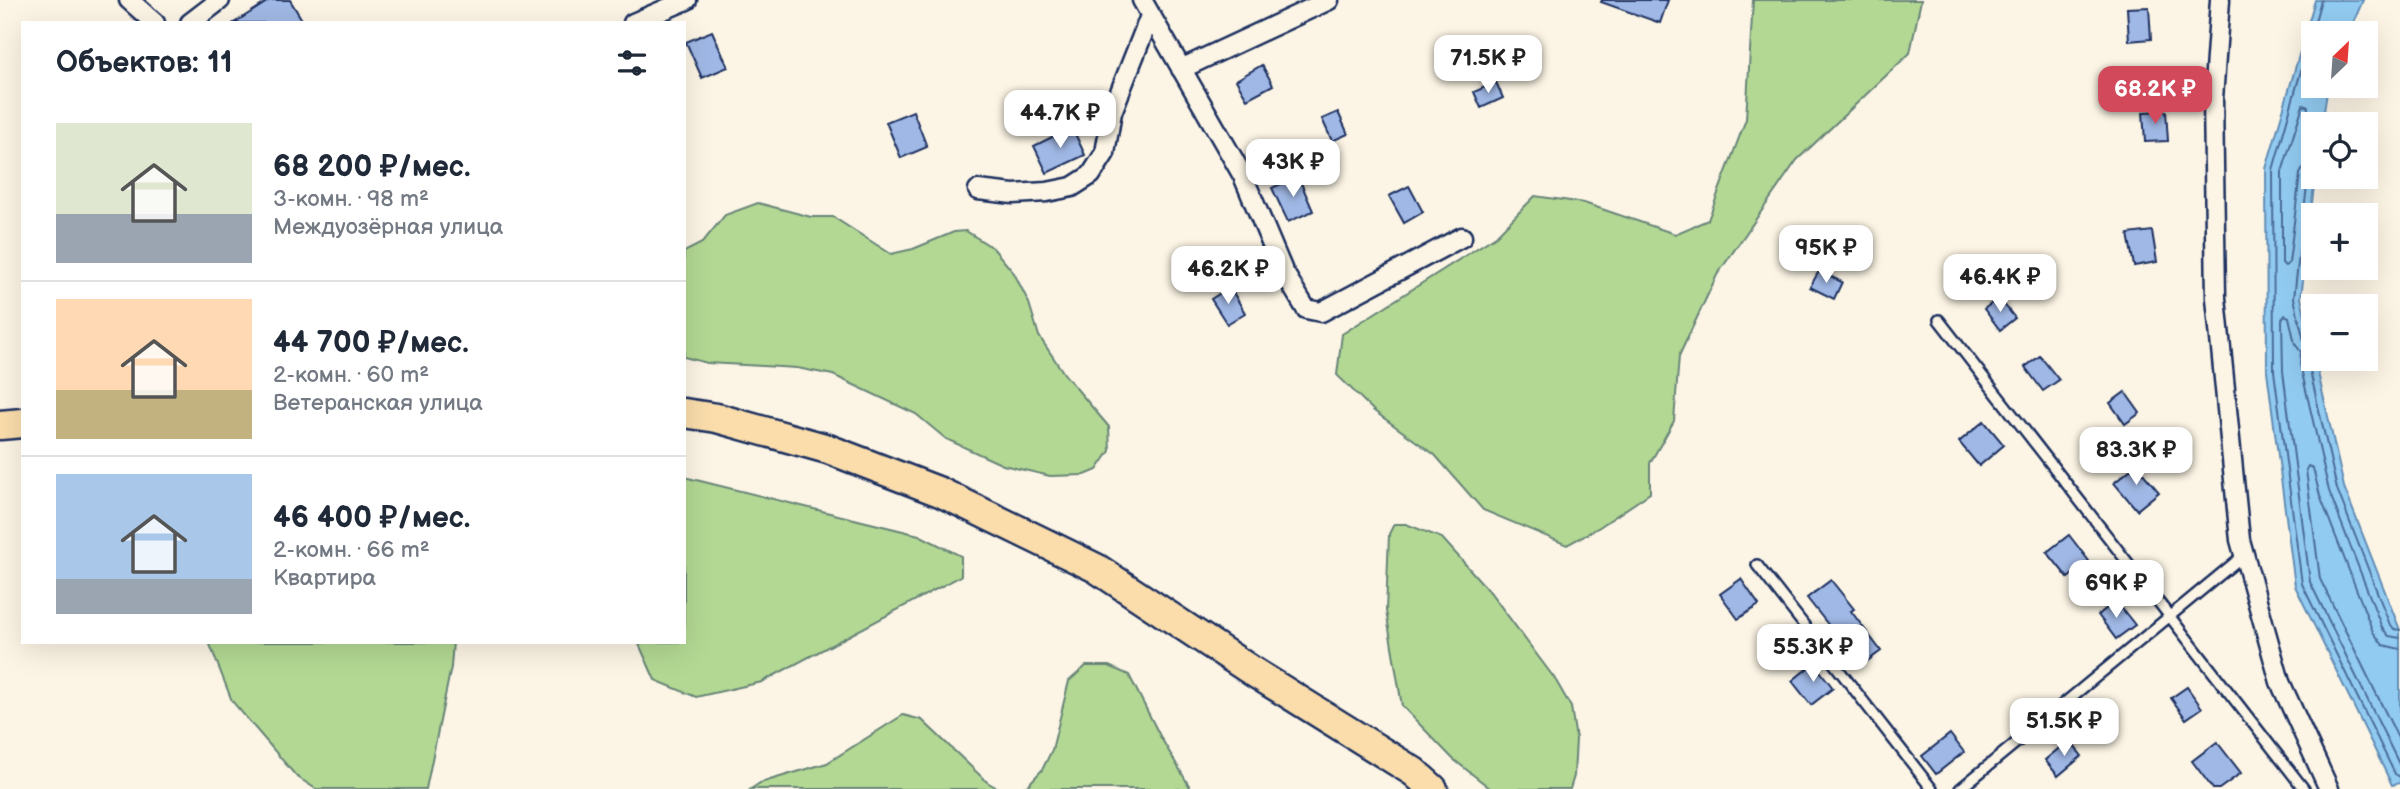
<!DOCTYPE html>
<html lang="ru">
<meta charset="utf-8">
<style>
:root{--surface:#fff;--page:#f2f2f3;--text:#1f2937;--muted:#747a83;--line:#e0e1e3;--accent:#d1495b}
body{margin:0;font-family:"Balsamiq Sans",sans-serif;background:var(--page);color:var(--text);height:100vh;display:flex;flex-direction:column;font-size:26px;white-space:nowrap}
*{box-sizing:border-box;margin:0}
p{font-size:23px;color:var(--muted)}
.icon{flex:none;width:38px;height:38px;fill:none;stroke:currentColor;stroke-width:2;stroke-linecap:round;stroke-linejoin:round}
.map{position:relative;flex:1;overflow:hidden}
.side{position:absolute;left:21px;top:21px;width:665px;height:623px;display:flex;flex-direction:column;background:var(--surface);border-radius:0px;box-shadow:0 7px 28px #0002}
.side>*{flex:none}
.needle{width:46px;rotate:25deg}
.tools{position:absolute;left:2301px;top:21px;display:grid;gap:14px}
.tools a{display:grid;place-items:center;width:77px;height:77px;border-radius:0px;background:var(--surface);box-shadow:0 7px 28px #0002;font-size:35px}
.price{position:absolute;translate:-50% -60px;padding:0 16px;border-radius:14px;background:#fff;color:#222;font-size:23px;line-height:46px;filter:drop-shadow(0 2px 4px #0008)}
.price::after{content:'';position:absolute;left:50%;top:42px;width:21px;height:16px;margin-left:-10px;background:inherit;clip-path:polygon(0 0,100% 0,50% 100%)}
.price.on{background:var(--accent);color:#fff}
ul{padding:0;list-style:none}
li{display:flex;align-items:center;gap:21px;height:175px;padding:0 35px}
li+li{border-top:2px solid var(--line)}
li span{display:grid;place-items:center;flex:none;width:196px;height:140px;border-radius:0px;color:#555}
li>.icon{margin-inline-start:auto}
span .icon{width:84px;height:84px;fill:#fffc;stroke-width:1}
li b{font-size:30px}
h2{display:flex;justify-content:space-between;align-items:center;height:84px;padding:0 35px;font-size:30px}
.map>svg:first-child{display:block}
.green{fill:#b3d893;stroke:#678478;stroke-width:2}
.water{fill:#92cbf1;stroke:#628db6;stroke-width:2}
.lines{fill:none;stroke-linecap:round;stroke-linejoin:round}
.shore{stroke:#4b6d99;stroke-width:2}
.building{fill:#a0b8e5;stroke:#1b2f5e;stroke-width:2}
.service-casing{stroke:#1b2f5e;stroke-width:14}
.minor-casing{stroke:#1b2f5e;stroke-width:23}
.primary-casing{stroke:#1b2f5e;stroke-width:33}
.service{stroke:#fcf5e5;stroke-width:9}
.minor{stroke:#fcf5e5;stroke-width:18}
.primary{stroke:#faddab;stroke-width:28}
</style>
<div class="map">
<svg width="2400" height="789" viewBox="0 0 2400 789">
<rect width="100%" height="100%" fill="#fcf5e5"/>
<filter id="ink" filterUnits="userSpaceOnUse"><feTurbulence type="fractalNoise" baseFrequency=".0143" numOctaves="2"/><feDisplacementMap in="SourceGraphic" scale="14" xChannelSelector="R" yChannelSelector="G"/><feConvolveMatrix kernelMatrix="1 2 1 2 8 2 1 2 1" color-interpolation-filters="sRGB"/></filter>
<g filter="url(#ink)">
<path class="green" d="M1753 0H1921L1910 53 1797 160 1717 275 1679 356 1674 421 1650 463V493L1598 528 1567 545 1483 510 1435 455 1374 411 1337 375 1342 334 1496 236 1535 196 1584 203 1675 234 1708 220 1746 119Z
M758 203 811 217H833L891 254 913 249 954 232 966 231 993 248 1014 273 1029 303 1039 336 1065 375 1109 427 1110 451 1097 470 1085 475 1050 476 1003 465 946 439 916 414 833 375 797 368 707 363 684 357V252L702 243 725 215Z
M684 477 919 535 961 556V576L762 682 696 697 655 680 638 642H684Z
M1394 524H1406L1442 538 1490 592 1555 679 1571 707 1576 739 1574 776 1570 789H1491L1453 759 1402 706 1386 611 1389 534Z
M209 642H453L451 667 426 789H316L296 776 232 701Z
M1086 666H1109L1129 675 1160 736 1191 789H1016L1027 786 1042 770 1052 750 1069 681Z
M903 715 922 720 987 782 999 789H751L760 783 827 763Z"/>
<path class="water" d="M2315 0H2363L2349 33H2314V86H2328L2322 124H2314V177H2315L2301 298 2344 487 2400 630V783L2392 785 2295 586 2267 371 2266 169Z"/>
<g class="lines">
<path class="shore" d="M2321 0 2273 170 2274 371 2302 584 2395 774 2400 777
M2314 137 2306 126 2308 107 2303 105 2282 172V263L2285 266 2289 263 2300 174 2305 165 2314 161
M2314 170 2308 177 2294 298 2304 341 2314 347
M2314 352 2309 356 2308 362 2337 489 2390 625 2394 629 2400 630
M2400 638 2389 636 2382 628 2329 491 2300 364 2301 352 2295 344 2289 317 2285 315 2282 319 2283 371 2310 582 2400 766
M2400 649 2383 645 2373 632 2320 496 2313 468 2308 466 2306 470 2320 579 2400 742"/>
</g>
<path class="building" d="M270 0H290L304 23H234Z
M1602 0H1668L1660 23 1601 2Z
M2149 7 2151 39 2129 41 2127 8Z
M712 31 728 67 702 78 686 42Z
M1262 65 1273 85 1247 99 1236 80Z
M1496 82 1503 98 1481 108 1474 92Z
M913 111 927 147 901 158 886 122Z
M2166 111 2168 141 2145 142 2143 112Z
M1338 112 1348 134 1332 141 1322 119Z
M1072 127 1085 155 1047 173 1034 146Z
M1298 176 1313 211 1288 222 1272 188Z
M1409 186 1423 212 1404 223 1389 196Z
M2152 231 2157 262 2134 266 2128 234Z
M1819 271 1842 282 1834 299 1810 287Z
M1230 287 1245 313 1227 324 1211 299Z
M1999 298 2015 318 2000 330 1984 309Z
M2040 356 2059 380 2043 391 2025 367Z
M2125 392 2140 413 2125 424 2110 403Z
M1984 421 2004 445 1979 466 1959 442Z
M2136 465 2159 492 2137 510 2114 483Z
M2069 535 2089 561 2068 578 2047 552Z
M1741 579 1759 605 1738 619 1720 594Z
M1831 580 1854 609 1851 611 1881 651 1862 665 1832 626 1830 627 1807 598Z
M2116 601 2135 625 2116 639 2098 615Z
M1814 663 1833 688 1811 705 1792 681Z
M2187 687 2202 708 2186 719 2171 698Z
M1950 734 1964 752 1936 774 1922 756Z
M2069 740 2082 756 2058 776 2045 760Z
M2217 742 2241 773 2219 789H2213L2192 761Z"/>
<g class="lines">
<defs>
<path id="service" d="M1939 320 2304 789
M1757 565 1932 789
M1960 789 2244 555"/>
<path id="minor" d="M129 0 155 23
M1142 0 1243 176 1283 271 1306 309 1321 312 1462 237
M2220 0 2213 99 2216 298 2240 540 2280 682 2329 789
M190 23 220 0
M633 23 687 0
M1181 69 1329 0
M978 190 1013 194 1047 192 1072 187 1091 175 1105 153 1112 112 1150 16"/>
<path id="primary" d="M684 413 717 418 828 449 940 492 1096 568 1255 673 1414 772 1433 789
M0 425 23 423"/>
</defs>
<use href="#service" class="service-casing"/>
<use href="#minor" class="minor-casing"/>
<use href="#primary" class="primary-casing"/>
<use href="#service" class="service"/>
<use href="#minor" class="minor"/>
<use href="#primary" class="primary"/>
</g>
</g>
</svg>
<div class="tools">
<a><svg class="needle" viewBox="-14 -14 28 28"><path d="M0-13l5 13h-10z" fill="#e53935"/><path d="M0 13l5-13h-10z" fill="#747a83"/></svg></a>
<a><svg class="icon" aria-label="locate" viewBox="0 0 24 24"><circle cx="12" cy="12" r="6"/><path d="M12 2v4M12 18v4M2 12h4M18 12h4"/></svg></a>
<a>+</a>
<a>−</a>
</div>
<b class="price" style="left:1488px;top:95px">71.5K ₽</b>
<b class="price on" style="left:2155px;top:126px">68.2K ₽</b>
<b class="price" style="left:1060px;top:150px">44.7K ₽</b>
<b class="price" style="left:1293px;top:199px">43K ₽</b>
<b class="price" style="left:1826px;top:285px">95K ₽</b>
<b class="price" style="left:1228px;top:306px">46.2K ₽</b>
<b class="price" style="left:2000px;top:314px">46.4K ₽</b>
<b class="price" style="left:2136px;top:487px">83.3K ₽</b>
<b class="price" style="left:2116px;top:620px">69K ₽</b>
<b class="price" style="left:1813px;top:684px">55.3K ₽</b>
<b class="price" style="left:2064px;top:758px">51.5K ₽</b>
<section class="side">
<h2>Объектов: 11<svg class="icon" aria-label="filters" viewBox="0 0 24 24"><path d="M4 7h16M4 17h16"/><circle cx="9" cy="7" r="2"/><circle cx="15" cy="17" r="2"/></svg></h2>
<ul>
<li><span style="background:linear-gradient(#dfe7d0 65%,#9aa5b1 0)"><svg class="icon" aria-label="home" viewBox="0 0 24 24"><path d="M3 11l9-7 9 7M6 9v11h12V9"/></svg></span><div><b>68 200 ₽/мес.</b><p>3-комн. · 98 m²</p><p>Междуозёрная улица</p></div></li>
<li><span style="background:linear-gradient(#ffd9b3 65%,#c2b280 0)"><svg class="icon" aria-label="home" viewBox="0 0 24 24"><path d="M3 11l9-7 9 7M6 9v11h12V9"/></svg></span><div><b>44 700 ₽/мес.</b><p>2-комн. · 60 m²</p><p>Ветеранская улица</p></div></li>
<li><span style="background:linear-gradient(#a9c7e8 75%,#9aa5b1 0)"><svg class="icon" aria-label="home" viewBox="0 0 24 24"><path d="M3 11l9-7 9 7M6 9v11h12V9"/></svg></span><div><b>46 400 ₽/мес.</b><p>2-комн. · 66 m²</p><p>Квартира</p></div></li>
</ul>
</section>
</div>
